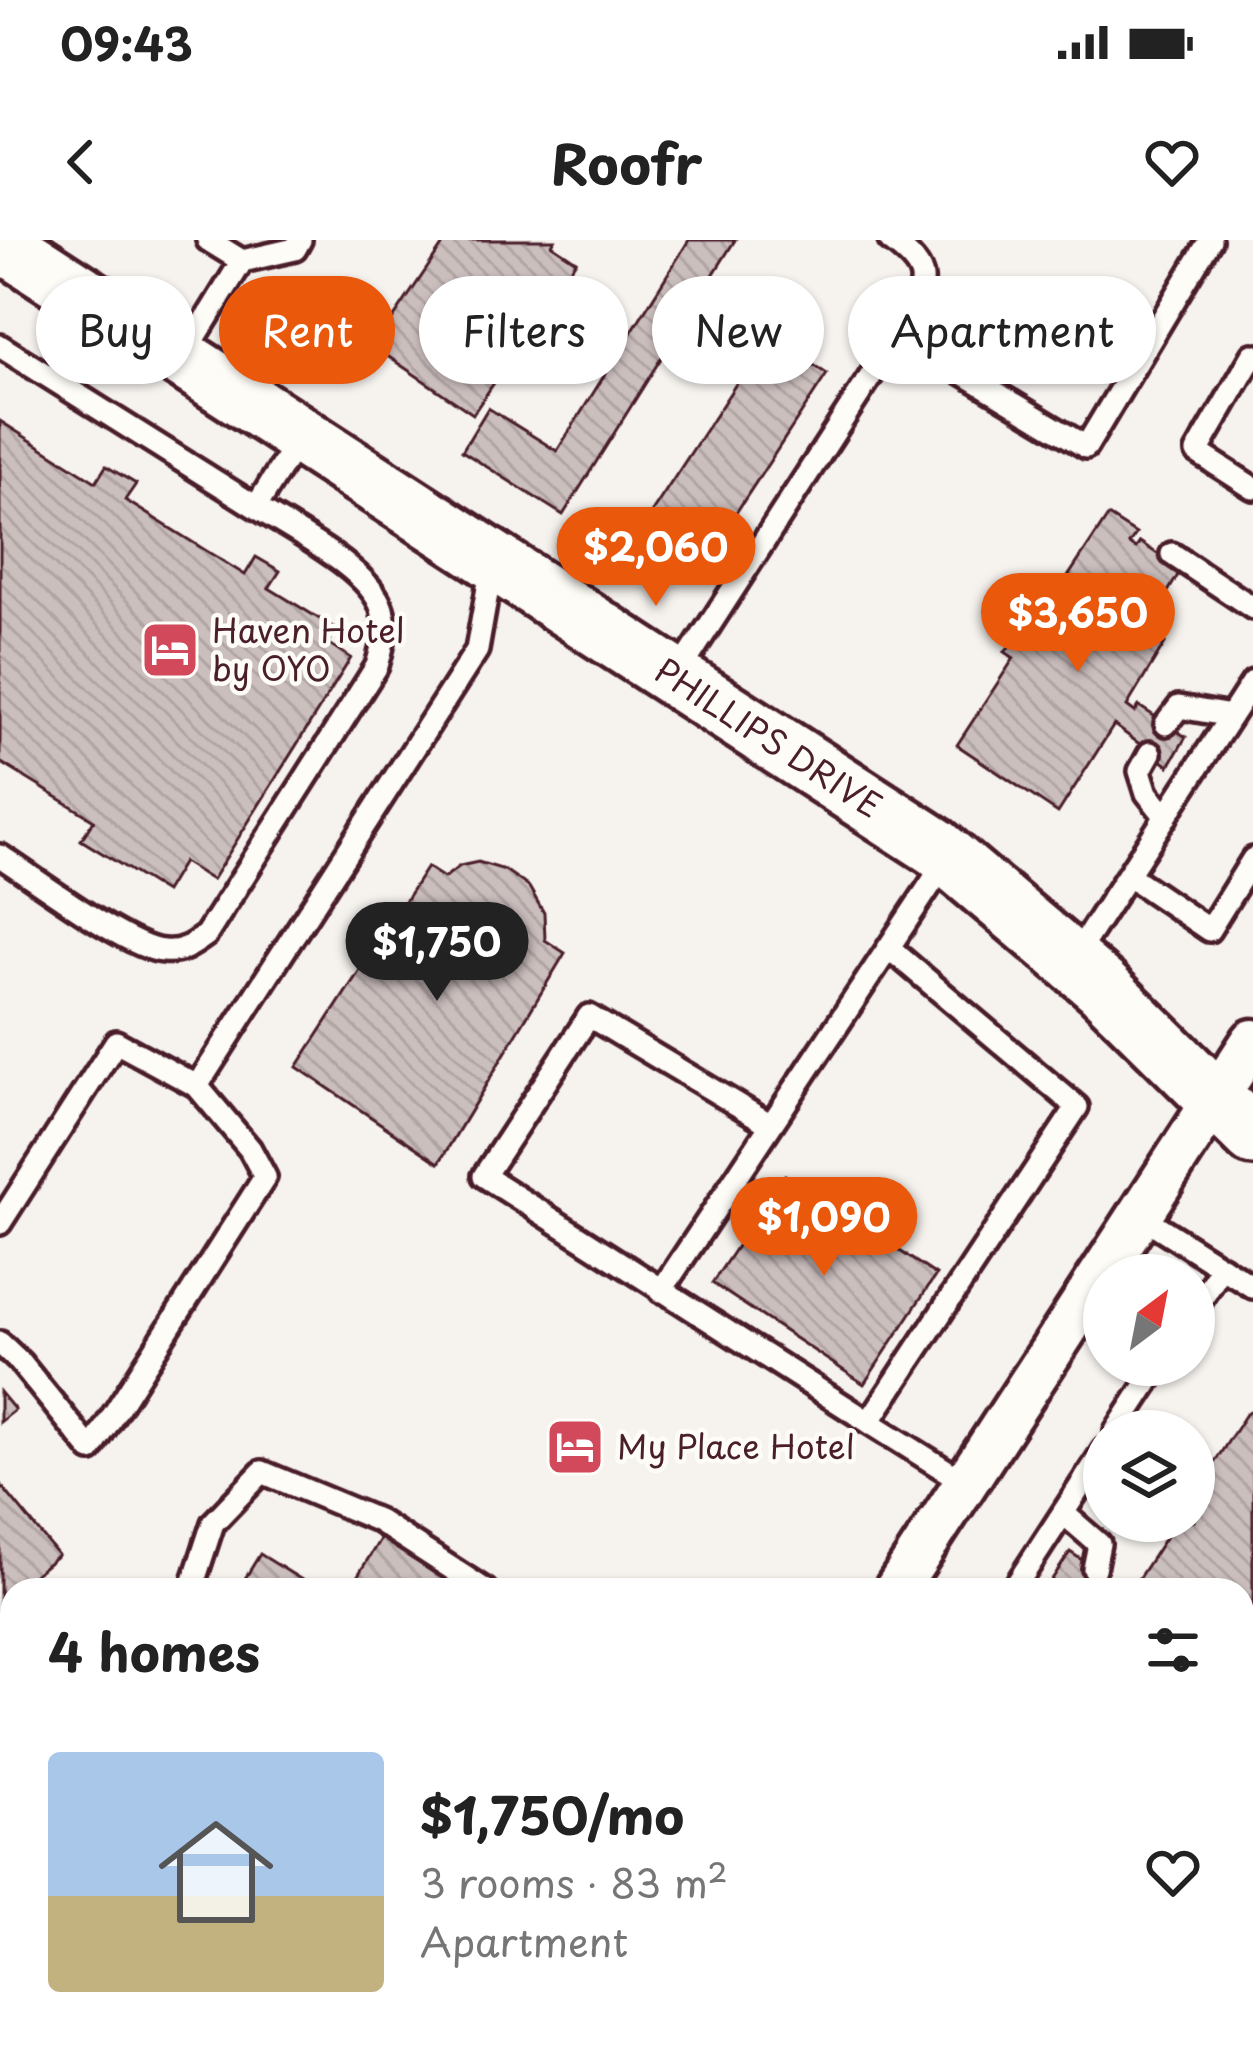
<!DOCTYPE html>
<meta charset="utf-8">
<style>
:root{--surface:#fff;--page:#f2f2f2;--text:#222;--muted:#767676;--accent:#ea580c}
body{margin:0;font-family:"Playpen Sans",sans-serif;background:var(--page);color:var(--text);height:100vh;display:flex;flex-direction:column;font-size:45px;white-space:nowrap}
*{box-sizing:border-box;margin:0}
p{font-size:39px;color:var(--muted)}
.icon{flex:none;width:66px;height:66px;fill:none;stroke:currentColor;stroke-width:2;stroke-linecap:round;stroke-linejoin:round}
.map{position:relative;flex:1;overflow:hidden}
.panel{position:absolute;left:0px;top:1338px;width:1254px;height:471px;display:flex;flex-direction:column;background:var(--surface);border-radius:36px 36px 0 0;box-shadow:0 3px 9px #0004}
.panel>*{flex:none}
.guide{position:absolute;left:36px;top:36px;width:1182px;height:108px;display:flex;gap:24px}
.needle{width:78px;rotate:32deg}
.buttons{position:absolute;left:1083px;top:1014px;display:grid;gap:24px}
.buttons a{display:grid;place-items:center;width:132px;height:132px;border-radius:50%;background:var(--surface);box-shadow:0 3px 9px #0004;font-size:60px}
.price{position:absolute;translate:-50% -102px;padding:0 27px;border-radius:42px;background:var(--accent);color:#fff;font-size:39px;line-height:78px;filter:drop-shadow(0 3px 6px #0008)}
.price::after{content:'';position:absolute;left:50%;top:72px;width:36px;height:27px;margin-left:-18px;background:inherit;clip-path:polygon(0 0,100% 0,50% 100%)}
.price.active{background:#222;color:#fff}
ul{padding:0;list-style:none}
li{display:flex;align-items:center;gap:36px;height:300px;padding:0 48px}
li span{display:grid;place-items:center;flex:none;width:336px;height:240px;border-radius:12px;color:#555}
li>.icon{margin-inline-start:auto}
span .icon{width:144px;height:144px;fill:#fffc;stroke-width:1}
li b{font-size:51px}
h2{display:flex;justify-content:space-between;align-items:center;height:144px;padding:0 48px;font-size:51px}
.tag{padding:0 42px;border-radius:54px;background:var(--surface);box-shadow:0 3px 9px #0004;font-size:42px;line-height:108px}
.tag.active{background:var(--accent);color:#fff}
.status{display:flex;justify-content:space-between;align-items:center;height:84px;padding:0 60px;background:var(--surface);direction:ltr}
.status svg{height:33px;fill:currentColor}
header{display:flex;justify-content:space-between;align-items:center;height:156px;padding:0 48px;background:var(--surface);font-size:54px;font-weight:700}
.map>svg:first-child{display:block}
.building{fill:url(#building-back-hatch);stroke:#4a1f2b;stroke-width:3}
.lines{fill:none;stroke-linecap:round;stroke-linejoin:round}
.lane-casing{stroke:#4a1f2b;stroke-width:30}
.street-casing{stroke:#4a1f2b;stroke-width:51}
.secondary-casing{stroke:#4a1f2b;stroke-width:66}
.highway-casing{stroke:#4a1f2b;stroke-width:75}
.lane{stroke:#fdfcf7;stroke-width:21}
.street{stroke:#fdfcf7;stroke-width:42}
.secondary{stroke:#fdfcf7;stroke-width:57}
.highway{stroke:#fdfcf7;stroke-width:66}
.labels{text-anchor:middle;stroke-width:9;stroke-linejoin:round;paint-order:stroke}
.poi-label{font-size:33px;fill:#4a1f2b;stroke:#fdfcf7;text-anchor:start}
.street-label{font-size:33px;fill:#4a1f2b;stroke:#fdfcf7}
</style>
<div class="status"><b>09:43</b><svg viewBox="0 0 49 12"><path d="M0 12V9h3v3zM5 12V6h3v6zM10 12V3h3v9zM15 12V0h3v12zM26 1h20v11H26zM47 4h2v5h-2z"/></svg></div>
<header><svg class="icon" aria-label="back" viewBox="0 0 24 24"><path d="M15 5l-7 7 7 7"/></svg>Roofr<svg class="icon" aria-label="heart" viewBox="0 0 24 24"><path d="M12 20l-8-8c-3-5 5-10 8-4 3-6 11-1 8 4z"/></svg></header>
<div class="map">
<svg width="1253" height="1808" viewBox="0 0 1253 1808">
<defs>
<pattern id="building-back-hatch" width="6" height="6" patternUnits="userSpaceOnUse" patternTransform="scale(3)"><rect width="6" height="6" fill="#cbbfbe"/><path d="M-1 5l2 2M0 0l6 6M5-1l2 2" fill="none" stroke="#b0a4a3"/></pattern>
</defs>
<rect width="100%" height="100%" fill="#f6f3ef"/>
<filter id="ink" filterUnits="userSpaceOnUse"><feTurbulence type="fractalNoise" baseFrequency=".00833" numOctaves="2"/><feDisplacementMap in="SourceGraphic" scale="24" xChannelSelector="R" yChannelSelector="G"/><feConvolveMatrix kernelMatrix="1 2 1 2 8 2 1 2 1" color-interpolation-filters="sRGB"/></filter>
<g filter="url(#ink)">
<path class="building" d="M446 0H555L552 5 576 21 473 174 374 107Z
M689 0H735L563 275 462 211 488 168 557 211Z
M768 95 827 134 705 320 646 281Z
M0 181 96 242 106 226 136 244 125 260 245 335 256 317 280 331 269 348 336 389 328 403 351 418 212 640 183 622 165 652 81 600 94 580 0 522Z
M1108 276 1136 294 1129 304 1136 308 1140 302 1181 330 1159 367 1123 344 1121 349 1131 357 1122 375 1165 403 1127 466 1135 472 1139 466 1186 497 1169 526 1114 485 1058 573 957 505 1014 418 1005 412 1014 400 1023 405Z
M478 622 505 630 529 647 544 673 545 700 565 713 439 923 297 827 427 627 444 638 460 626Z
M785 935 936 1035 864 1144 712 1043Z
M0 1152 15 1170 0 1182Z
M1253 1170V1365L1242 1382V1350H1131L1176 1281H1194V1254L1246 1174Z
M0 1244 58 1315 0 1363Z
M385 1291 458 1337 450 1350H349Z
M1070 1312 1127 1350H1045Z
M260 1314 318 1350H238Z
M1253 1590V1618L1242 1611Z
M828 1797H993L986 1808H848Z"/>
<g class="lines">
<defs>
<path id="lane" d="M242 21 295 9 300 0
M898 94 1086 207 1210 0
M0 106 256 267
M1253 115 1197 212 1253 248
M183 117 242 21 208 0
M1172 314 1253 368
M676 437 898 94C924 47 939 36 890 0
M1166 484 1179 467 1231 476
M1150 513 1140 531 1147 553 1166 577
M0 616C35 638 127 708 163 711 181 713 191 706 206 695L377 426C382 408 388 388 382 369 370 329 291 290 256 267L301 195
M1128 635 1209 690 1253 619
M889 708 1077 867 869 1182 966 1243
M1072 721 1253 442
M197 846 477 410 492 325
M771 885 589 776 484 936 869 1182
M1138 974 1253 1047
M0 983 116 802 197 846 250 909 265 937 91 1210 20 1122 0 1103
M661 1051 948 618
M1194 1071 1222 1027
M1116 1191 1159 1125
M1063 1273 1099 1304 1094 1329
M191 1350 213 1283 262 1232 377 1280 485 1350
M1013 1350 1104 1210
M1242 1550 1253 1532
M1242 1671 1253 1677"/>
<path id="street" d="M896 1350 1253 801"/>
<g id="secondary">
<path id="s1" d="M0 1 936 607 1101 746 1253 896"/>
</g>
<path id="highway" d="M0 1540 12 1548
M0 1604 12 1611
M0 1729 12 1737
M0 1797 17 1808
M107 1797 124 1808
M305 1797 323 1808
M410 1797 428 1808"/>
</defs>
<use href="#lane" class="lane-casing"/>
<use href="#street" class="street-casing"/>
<use href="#secondary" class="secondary-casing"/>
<use href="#highway" class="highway-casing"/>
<use href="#lane" class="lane"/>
<use href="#street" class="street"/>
<use href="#secondary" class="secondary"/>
<use href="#highway" class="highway"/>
</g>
</g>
<defs>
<symbol id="hotel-square" viewBox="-11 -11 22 22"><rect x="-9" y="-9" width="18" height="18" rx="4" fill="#d1495b" stroke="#fdfcf7"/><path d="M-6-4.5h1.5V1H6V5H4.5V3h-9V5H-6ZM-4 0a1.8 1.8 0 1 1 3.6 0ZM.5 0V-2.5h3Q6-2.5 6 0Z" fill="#fff"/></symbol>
</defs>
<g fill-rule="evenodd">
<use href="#hotel-square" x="137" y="377" width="66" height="66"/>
<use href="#hotel-square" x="542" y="1174" width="66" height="66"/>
</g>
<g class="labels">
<g class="poi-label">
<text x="212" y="403">Haven Hotel<tspan x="212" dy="38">by OYO</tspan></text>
<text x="617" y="1219">My Place Hotel</text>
</g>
<g class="street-label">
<text dy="12" stroke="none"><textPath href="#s1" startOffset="915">PHILLIPS DRIVE</textPath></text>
</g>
</g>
</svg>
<div class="buttons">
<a><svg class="needle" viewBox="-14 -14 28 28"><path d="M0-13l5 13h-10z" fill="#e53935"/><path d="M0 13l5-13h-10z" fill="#767676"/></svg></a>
<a><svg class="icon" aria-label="layers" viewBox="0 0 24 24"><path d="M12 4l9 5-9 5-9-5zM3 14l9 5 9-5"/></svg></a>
</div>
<b class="price" style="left:656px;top:369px">$2,060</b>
<b class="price" style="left:1078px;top:435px">$3,650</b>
<b class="price active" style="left:437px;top:764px">$1,750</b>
<b class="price" style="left:824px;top:1039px">$1,090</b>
<div class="guide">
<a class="tag">Buy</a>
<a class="tag active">Rent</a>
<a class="tag">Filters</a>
<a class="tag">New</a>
<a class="tag">Apartment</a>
</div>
<section class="panel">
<h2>4 homes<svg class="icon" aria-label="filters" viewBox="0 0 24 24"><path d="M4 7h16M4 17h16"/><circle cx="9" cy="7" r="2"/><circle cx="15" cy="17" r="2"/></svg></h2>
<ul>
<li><span style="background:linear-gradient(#a9c7e8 60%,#c2b280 0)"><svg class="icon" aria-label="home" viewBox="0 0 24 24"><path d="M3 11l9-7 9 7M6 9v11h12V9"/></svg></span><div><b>$1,750/mo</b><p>3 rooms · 83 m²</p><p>Apartment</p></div><svg class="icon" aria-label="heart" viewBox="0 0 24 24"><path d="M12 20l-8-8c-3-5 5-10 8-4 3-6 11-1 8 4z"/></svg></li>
</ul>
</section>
</div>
